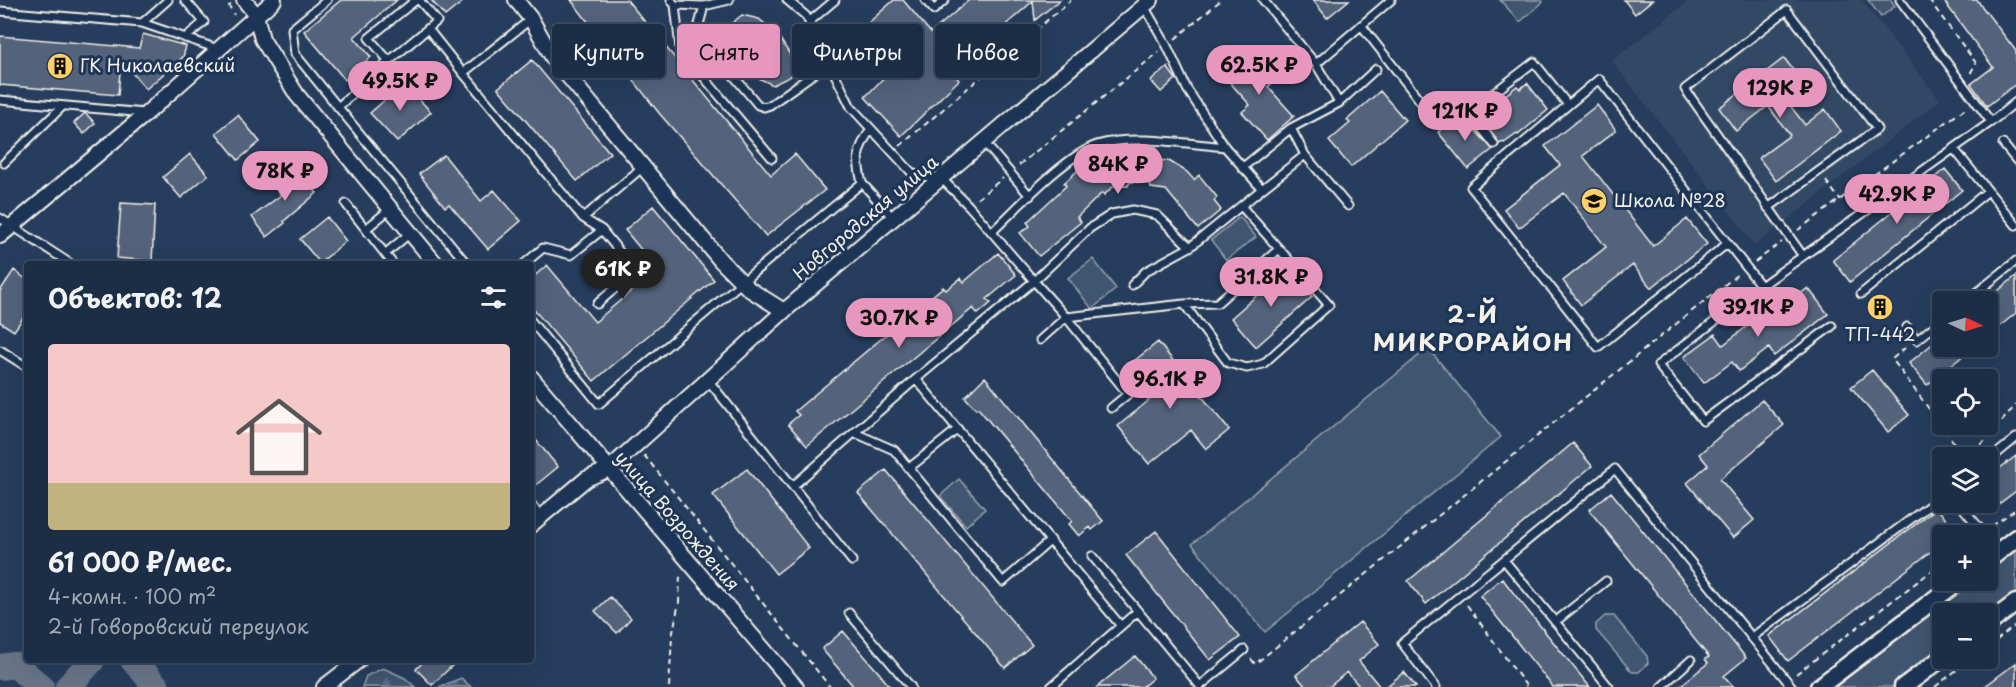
<!DOCTYPE html>
<html lang="ru">
<meta charset="utf-8">
<style>
:root{--surface:#1c2e46;--page:#25364d;--text:#f1f3f6;--muted:#a0a8b3;--line:#3a4a5f;--accent:#e797bd}
body{margin:0;font-family:"Playpen Sans",sans-serif;background:var(--page);color:var(--text);height:100vh;display:flex;flex-direction:column;font-size:22px;white-space:nowrap}
*{box-sizing:border-box;margin:0}
p{font-size:20px;color:var(--muted)}
.icon{flex:none;width:33px;height:33px;fill:none;stroke:currentColor;stroke-width:2;stroke-linecap:round;stroke-linejoin:round}
.map{position:relative;flex:1;overflow:hidden}
.panel{position:absolute;left:24px;top:261px;width:510px;height:402px;display:flex;flex-direction:column;background:var(--surface);border-radius:6px;box-shadow:0 6px 24px #0002,0 0 0 2px var(--line)}
.panel>*{flex:none}
.top-card{position:absolute;left:552px;top:24px;width:570px;height:54px;display:flex;gap:12px}
.needle{width:39px;rotate:94deg}
.tools{position:absolute;left:1932px;top:291px;display:grid;gap:12px}
.tools a{display:grid;place-items:center;width:66px;height:66px;border-radius:6px;background:var(--surface);box-shadow:0 6px 24px #0002,0 0 0 2px var(--line);font-size:30px}
.price{position:absolute;translate:-50% -51px;padding:0 14px;border-radius:21px;background:var(--accent);color:#111;font-size:20px;line-height:39px;filter:drop-shadow(0 2px 3px #0008)}
.price::after{content:'';position:absolute;left:50%;top:36px;width:18px;height:14px;margin-left:-9px;background:inherit;clip-path:polygon(0 0,100% 0,50% 100%)}
.price.on{background:#222;color:#fff}
ul{padding:0;list-style:none}
li{display:grid;align-content:center;gap:12px;height:318px;padding:0 24px}
li+li{border-top:2px solid var(--line)}
li span{display:grid;place-items:center;height:186px;border-radius:6px;color:#555}
li>.icon{margin-inline-start:auto}
span .icon{width:108px;height:108px;fill:#fffc;stroke-width:1}
li b{font-size:26px}
h2{display:flex;justify-content:space-between;align-items:center;height:72px;padding:0 24px;font-size:26px}
.tag{padding:0 21px;border-radius:6px;background:var(--surface);box-shadow:0 6px 24px #0002,0 0 0 2px var(--line);font-size:21px;line-height:54px}
.tag.on{background:var(--accent);color:#111}
.map>svg:first-child{display:block}
.built{fill:#334966}
.green{fill:#40546f;stroke:#9aa2ac;stroke-width:1.5}
.forest{fill:url(#forest-firs);stroke:#9aa2ac;stroke-width:1.5}
.lines{fill:none;stroke-linecap:round;stroke-linejoin:round}
.river{stroke:#677588;stroke-width:26}
.building{fill:#52647b;stroke:#f4f1e8;stroke-width:1.5}
.service-casing{stroke:#f4f1e8;stroke-width:11}
.minor-casing{stroke:#f4f1e8;stroke-width:18}
.tertiary-casing{stroke:#f4f1e8;stroke-width:21}
.path{stroke:#f4f1e8;stroke-width:2;stroke-dasharray:6 4.5;stroke-linecap:butt}
.service{stroke:#1d3557;stroke-width:7}
.minor{stroke:#1d3557;stroke-width:14}
.tertiary{stroke:#1d3557;stroke-width:16}
.labels{text-anchor:middle;stroke-width:6;stroke-linejoin:round;paint-order:stroke}
.poi-label{font-size:18px;fill:#f4f1e8;stroke:#1d3557;text-anchor:start}
.street-label{font-size:18px;fill:#f4f1e8;stroke:#1d3557}
.district-label{font-size:24px;font-weight:bold;letter-spacing:1.5px;fill:#f4f1e8;stroke:#1d3557}
</style>
<div class="map">
<svg width="2016" height="687" viewBox="0 0 2016 687">
<defs>
<pattern id="forest-firs" width="22" height="20" patternUnits="userSpaceOnUse" patternTransform="scale(1.5)"><rect width="22" height="20" fill="#40546f"/><path d="M5 1l3.5 6h-7zM16 11l3.5 6h-7z" fill="#5c6d84"/></pattern>
</defs>
<rect width="100%" height="100%" fill="#263d5d"/>
<filter id="ink" filterUnits="userSpaceOnUse"><feTurbulence type="fractalNoise" baseFrequency=".0167" numOctaves="2"/><feDisplacementMap in="SourceGraphic" scale="12" xChannelSelector="R" yChannelSelector="G"/><feConvolveMatrix kernelMatrix="1 2 1 2 8 2 1 2 1" color-interpolation-filters="sRGB"/></filter>
<g filter="url(#ink)">
<path class="built" d="M1690 0H1862L1940 100 1755 245 1612 61Z"/>
<path class="green" d="M1500 0H1541L1543 2 1520 22Z
M1868 0H1891L1895 6 1881 17Z
M1240 217 1256 237 1226 260 1211 240Z
M1093 259 1116 289 1092 309 1068 278Z
M1428 348 1501 437 1265 632 1192 544Z
M959 479 985 509 966 526 940 496Z
M2016 543V593L1988 615 1942 614V649L1892 687H1827L1967 581 1988 580V565Z
M1605 616H1614L1647 656 1648 663 1639 672H1632L1596 630V624Z"/>
<path class="forest" d="M383 668 405 678 415 687H362L366 676Z
M461 678 471 687H439Z"/>
<g class="lines">
<path class="river" d="M133 660 157 687
M0 667 15 665 41 687
M68 687 92 660"/>
</g>
<path class="building" d="M341 0H397L354 37 371 57 345 80 304 31Z
M431 0H465L445 16Z
M571 0H627L771 175 795 154 825 190 766 236 659 113Z
M894 0H903L931 33 969 0H1060L1035 20 1033 1 952 72 959 80 901 136 865 97 898 63 866 25Z
M1313 0H1349L1327 18Z
M1624 0H1652L1635 14Z
M1943 0H1977L2016 51V84L1987 106 1971 84 1993 67Z
M742 15 759 19 777 34 794 61 791 76 773 85 754 76 731 49 728 26Z
M143 34 186 46 183 57 146 89 121 60 118 95 0 85V36L139 48Z
M1252 51 1276 79 1268 87 1294 116 1267 140 1242 112 1250 105 1224 76Z
M1784 58 1801 80 1782 95 1805 125 1825 109 1841 131 1776 181 1759 158 1790 135 1768 106 1736 131 1719 108Z
M532 60 610 153 577 181 498 88Z
M1167 67 1176 79 1161 92 1151 81Z
M404 83 431 112 397 142 370 113Z
M1527 83 1548 110 1518 135 1517 134 1504 143 1503 142 1499 144 1482 119 1491 111 1489 108 1517 86 1520 89Z
M1380 91 1405 120 1351 167 1329 141 1350 123 1347 120Z
M1597 105 1616 130 1583 156 1653 246 1687 219 1707 244 1651 288 1633 265 1581 305 1563 281 1606 247 1564 193 1519 228 1504 209 1560 165 1545 146Z
M85 113 95 123 84 134 74 123Z
M238 115 260 142 238 160 216 133Z
M1460 115 1493 149 1468 169 1438 132Z
M1129 152 1157 155V160L1169 161 1187 172 1194 180 1199 175 1217 197 1214 201 1221 210 1198 229 1166 190 1151 188 1150 183 1130 182 1128 186H1114L1104 195 1102 193 1077 217 1081 222 1039 256 1020 233 1030 226 1027 222 1066 186 1064 183 1085 164 1088 169 1118 157 1128 158Z
M190 154 208 175 181 198 163 177Z
M444 155 481 201 494 190 521 221 488 249 449 204 445 207 419 174Z
M295 167 317 193 284 221 285 223 267 237 252 217 281 195 273 186Z
M1945 169 1962 190 1850 282 1833 260Z
M121 203 155 205 152 261 117 258Z
M653 206 714 280 594 381 531 306V279L547 265 595 322 657 269 625 230Z
M327 217 346 241 320 263 300 239Z
M998 253 1016 275 987 299 991 303 978 314 973 308 807 446 788 424 799 415 795 411 943 287 946 290 961 278 964 282Z
M1287 269 1312 297 1256 347 1231 318Z
M14 270 27 280V312L14 331 0 322V291Z
M2016 276V313L1988 336V299Z
M1808 288 1828 314 1774 356 1769 348 1739 371 1732 362 1704 383 1684 357 1715 334 1723 345 1750 324 1754 329Z
M1942 336V346H1975L1927 385 1909 363Z
M1158 342 1229 430 1206 449 1191 430 1149 464 1118 426 1159 392 1134 361Z
M1872 370 1909 415 1888 432 1851 387Z
M985 377 1103 521 1092 530 1090 527 1079 536 1069 524 1072 521 978 408 976 409 965 397Z
M1762 400 1784 425 1720 479 1754 520 1733 538 1687 483 1708 465 1699 454Z
M531 434 558 467 531 489Z
M1573 443 1592 466 1426 604 1408 581Z
M2016 456V491L1988 512V477Z
M747 469 809 548 776 574 713 495Z
M886 470 1032 645 1005 668 858 493Z
M1611 492 1746 658 1724 676 1734 687H1679L1708 663 1705 659 1709 657 1589 510Z
M1937 508 1959 536H1942V543L1788 661 1769 636Z
M1156 531 1240 637 1210 660 1126 555Z
M1502 578 1515 595 1590 687H1553L1480 596Z
M610 597 631 618 617 633 595 611Z
M1360 622 1379 644 1359 661 1380 687H1360L1347 672 1329 687H1306L1296 675Z
M843 631 880 674 890 687H854L822 649Z
M1135 656 1153 678 1142 687H1097Z
M425 660H458L432 685 416 669Z
M2016 663V687H1984Z
M1404 672 1416 687H1386Z"/>
<g class="lines">
<defs>
<path id="service" d="M185 0 204 22 185 38
M327 0 292 29 295 54 338 107
M416 0 369 38 389 61 437 21 419 0
M671 0 675 5 704 6 729 0
M787 0 806 16 851 107 913 174 942 179 969 206 1034 281 916 379 793 486
M925 0 934 10 945 0
M1263 0 1316 64 1391 0
M675 5 680 49
M704 6 697 32 758 105 764 107 770 105 830 62
M0 11 142 23 218 49
M809 22 835 0
M142 23 168 0
M1361 25 1436 121 1461 102 1494 144
M428 29 463 73 531 19
M697 32 680 49 772 158
M389 61 338 107 467 264
M1316 64 1339 103
M463 73 583 218 644 166
M0 100 145 113
M1469 112 1534 62 1568 105
M1991 122 2016 102
M1291 128 1305 155
M983 141 1030 196
M2003 144 2016 160
M1954 149 2016 225
M4 163 63 106
M1242 168 1291 128 1339 103 1376 69
M862 183C856 158 856 151 871 129
M1262 189 1305 155 1348 206
M346 204 393 264
M1768 208 1877 129 1787 10 1685 89 1803 256
M0 218 71 264
M583 218 602 230 635 271 597 304
M366 229 390 209
M992 232C1018 207 1065 156 1097 145 1131 134 1189 144 1225 147
M1728 243 1598 347 1471 187 1599 79 1761 286
M385 254 410 233
M524 264 543 248 571 255 602 230
M1132 285 1146 271 1190 247
M1861 294 1988 191
M1965 302 2016 261
M1184 304 1217 303 1279 249
M1066 317 1184 304 1228 363 1247 368 1263 364 1329 305 1241 206
M1066 317 1128 394 1111 408
M531 321 599 404 742 282 862 183 894 219
M1832 326 1703 421 1658 365 1761 286 1991 122 1900 0
M1907 327 1917 340 1942 320
M1040 340 1066 317 1034 281 1090 228 1112 214 1133 210 1157 215 1190 247 1262 189 1225 147 1187 89 1167 46 1144 6
M0 350 27 367
M916 379 1121 626
M708 380 852 561
M855 433 894 450 1003 582 1051 540
M1988 461 2016 438
M909 468 958 429
M1958 502 1986 536
M531 504 541 517
M1988 537 2000 550
M1092 556 1200 686 1244 650
M1504 560 1609 687
M849 613 911 687
M1555 622 1606 581
M1751 638 1942 496
M1051 687 1138 611
M1436 687 1402 643 1615 469 1792 687
M1661 687 1691 660"/>
<path id="minor" d="M244 0 256 15 262 39 297 95 436 264
M516 0 531 19 553 58 721 261 749 289 784 311
M0 236 147 113 274 0
M531 377 796 687
M531 525 586 479 609 469 784 311 1151 0
M324 687 359 660"/>
<path id="tertiary" d="M1988 560 2016 538
M1988 624 2016 603
M1819 687 1960 580
M1903 687 1942 658"/>
</defs>
<use href="#service" class="service-casing"/>
<use href="#minor" class="minor-casing"/>
<use href="#tertiary" class="tertiary-casing"/>
<path class="path" d="M1929 0 1976 63 1970 74
M231 5 229 6 234 15
M1175 39 1221 0
M900 146 1071 0
M1019 165 1159 52
M1826 181 1840 200
M977 199 1003 178
M1798 230 1966 108
M1755 262 1782 242
M1905 348 1892 359 1964 456
M531 356 537 363
M644 455 830 687
M1964 458 1981 445 2016 405
M1992 526 2016 509
M1467 605 1527 687
M1988 647 2016 625
M1251 659 1255 664 1738 274
M1796 674 1942 563
M669 687 672 637 679 602 680 574
M1935 687 1972 658"/>
<use href="#service" class="service"/>
<use href="#minor" class="minor"/>
<use href="#tertiary" class="tertiary"/>
</g>
</g>
<defs>
<symbol id="building-disc" viewBox="-11 -11 22 22"><circle r="9.5" fill="#ffd166" stroke="#1d3557"/><path d="M-4-6H4V6H1V3H-1V6H-4ZM-2.5-4.3h1.7v1.8h-1.7ZM.8-4.3h1.7v1.8H.8ZM-2.5-1h1.7V.8h-1.7ZM.8-1h1.7V.8H.8Z" fill="#111"/></symbol>
<symbol id="school-disc" viewBox="-11 -11 22 22"><circle r="9.5" fill="#ffd166" stroke="#1d3557"/><path d="M0-5L7-2L0 1L-7-2ZM-4 1L0 2.5L4 1V4Q0 6-4 4Z" fill="#111"/></symbol>
</defs>
<g fill-rule="evenodd">
<use href="#building-disc" x="45" y="51" width="30" height="30"/>
<use href="#school-disc" x="1579" y="186" width="30" height="30"/>
<use href="#building-disc" x="1865" y="292" width="30" height="30"/>
</g>
<g class="labels">
<g class="poi-label">
<text x="80" y="72">ГК Николаевский</text>
<text x="1614" y="207">Школа №28</text>
<text x="1880" y="341" text-anchor="middle">ТП-442</text>
</g>
<g class="street-label">
<text transform="translate(866 218) rotate(-40)" y="6">Новгородская улица</text>
<text transform="translate(677 521) rotate(49)" y="6">улица Возрождения</text>
</g>
<g class="district-label">
<text x="1473" y="323">2-Й<tspan x="1473" dy="28">МИКРОРАЙОН</tspan></text>
</g>
</g>
</svg>
<div class="tools">
<a><svg class="needle" viewBox="-14 -14 28 28"><path d="M0-13l5 13h-10z" fill="#e53935"/><path d="M0 13l5-13h-10z" fill="#a0a8b3"/></svg></a>
<a><svg class="icon" aria-label="locate" viewBox="0 0 24 24"><circle cx="12" cy="12" r="6"/><path d="M12 2v4M12 18v4M2 12h4M18 12h4"/></svg></a>
<a><svg class="icon" aria-label="layers" viewBox="0 0 24 24"><path d="M12 4l9 5-9 5-9-5zM3 14l9 5 9-5"/></svg></a>
<a>+</a>
<a>−</a>
</div>
<b class="price" style="left:1259px;top:96px">62.5K ₽</b>
<b class="price" style="left:400px;top:112px">49.5K ₽</b>
<b class="price" style="left:1780px;top:119px">129K ₽</b>
<b class="price" style="left:1465px;top:142px">121K ₽</b>
<b class="price" style="left:1118px;top:195px">84K ₽</b>
<b class="price" style="left:285px;top:202px">78K ₽</b>
<b class="price" style="left:1897px;top:225px">42.9K ₽</b>
<b class="price on" style="left:623px;top:300px">61K ₽</b>
<b class="price" style="left:1271px;top:308px">31.8K ₽</b>
<b class="price" style="left:1758px;top:338px">39.1K ₽</b>
<b class="price" style="left:899px;top:349px">30.7K ₽</b>
<b class="price" style="left:1170px;top:410px">96.1K ₽</b>
<div class="top-card">
<a class="tag">Купить</a>
<a class="tag on">Снять</a>
<a class="tag">Фильтры</a>
<a class="tag">Новое</a>
</div>
<section class="panel">
<h2>Объектов: 12<svg class="icon" aria-label="filters" viewBox="0 0 24 24"><path d="M4 7h16M4 17h16"/><circle cx="9" cy="7" r="2"/><circle cx="15" cy="17" r="2"/></svg></h2>
<ul>
<li><span style="background:linear-gradient(#f6c9c9 75%,#c2b280 0)"><svg class="icon" aria-label="home" viewBox="0 0 24 24"><path d="M3 11l9-7 9 7M6 9v11h12V9"/></svg></span><div><b>61 000 ₽/мес.</b><p>4-комн. · 100 m²</p><p>2-й Говоровский переулок</p></div></li>
</ul>
</section>
</div>
